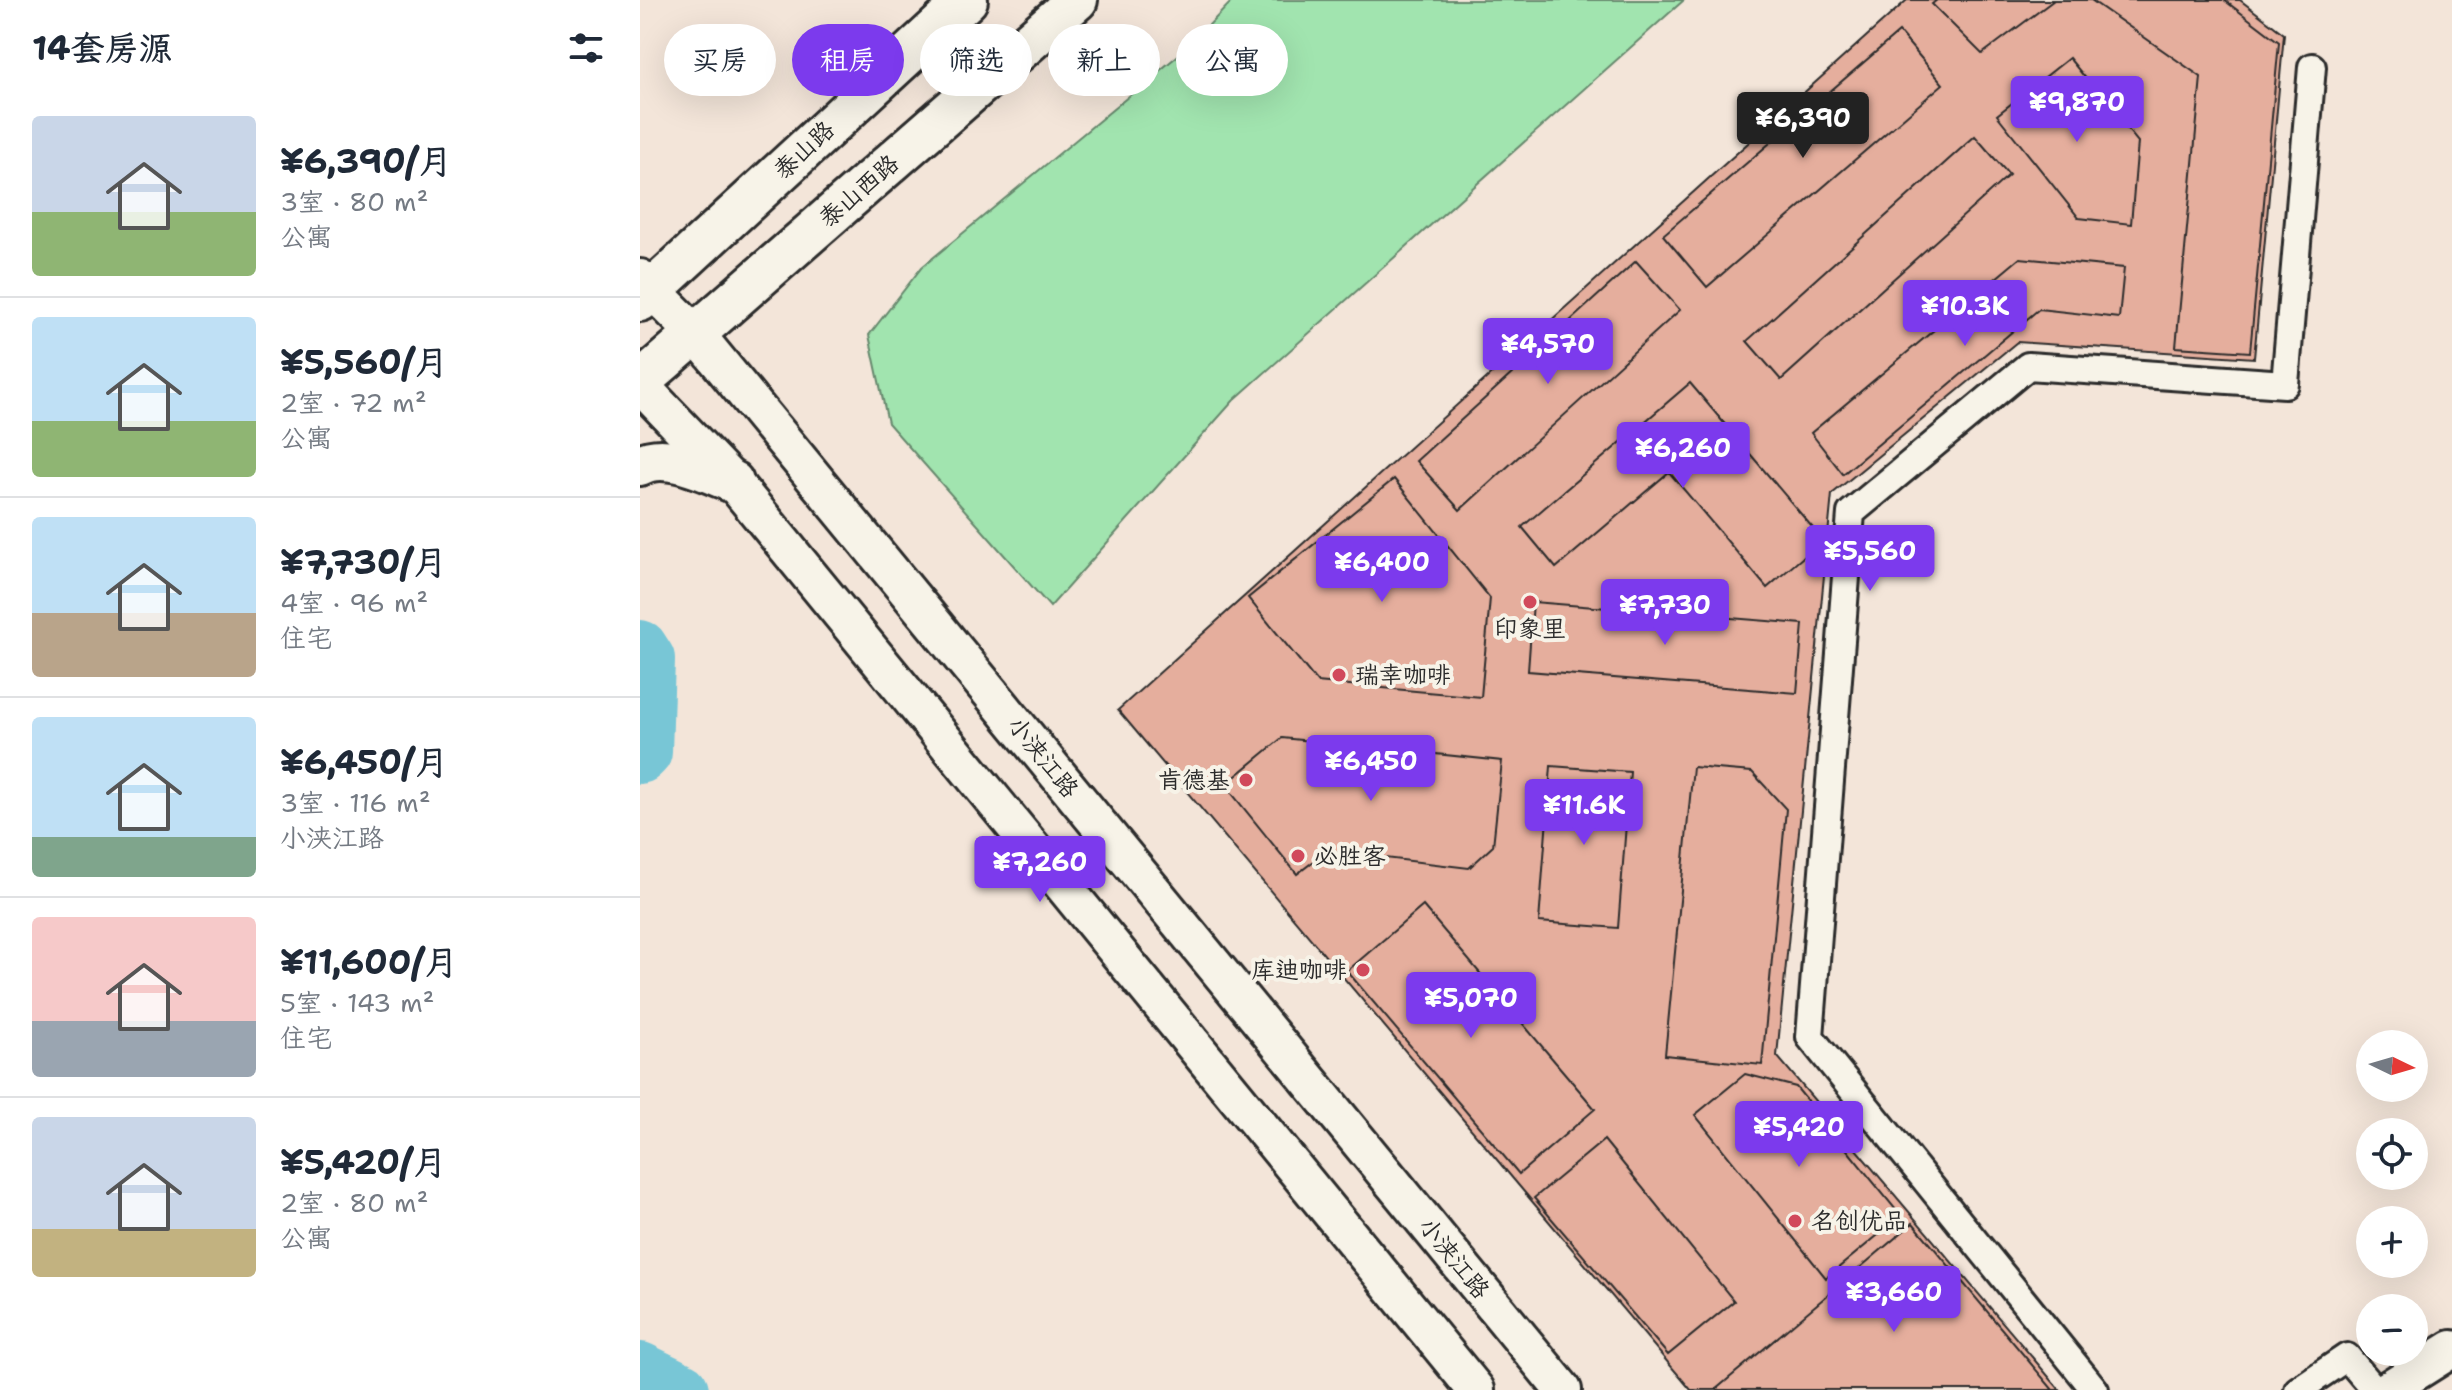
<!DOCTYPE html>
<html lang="zh">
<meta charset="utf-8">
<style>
:root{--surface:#fff;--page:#f6f6f7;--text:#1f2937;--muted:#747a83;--line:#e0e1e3;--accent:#7c3aed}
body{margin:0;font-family:"Shantell Sans","LXGW WenKai TC",sans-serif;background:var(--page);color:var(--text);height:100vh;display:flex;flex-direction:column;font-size:30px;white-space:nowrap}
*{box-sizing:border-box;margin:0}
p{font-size:26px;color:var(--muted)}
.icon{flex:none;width:44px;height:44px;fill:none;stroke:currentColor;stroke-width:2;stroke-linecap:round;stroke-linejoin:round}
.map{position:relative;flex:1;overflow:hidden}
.side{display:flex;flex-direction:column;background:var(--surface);width:640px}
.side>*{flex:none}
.banner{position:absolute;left:24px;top:24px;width:760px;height:72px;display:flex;gap:16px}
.needle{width:52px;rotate:95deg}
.controls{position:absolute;left:1716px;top:1030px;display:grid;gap:16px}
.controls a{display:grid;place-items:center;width:72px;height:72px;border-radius:50%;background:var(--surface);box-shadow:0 8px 32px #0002;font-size:40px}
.price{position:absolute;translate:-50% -68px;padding:0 18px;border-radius:8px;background:var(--accent);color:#fff;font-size:26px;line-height:52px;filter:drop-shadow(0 2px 4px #0008)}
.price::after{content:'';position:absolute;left:50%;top:48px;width:24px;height:18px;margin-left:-12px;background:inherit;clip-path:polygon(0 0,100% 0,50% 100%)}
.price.selected{background:#222;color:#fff}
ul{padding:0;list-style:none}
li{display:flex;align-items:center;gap:24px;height:200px;padding:0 32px}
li+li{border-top:2px solid var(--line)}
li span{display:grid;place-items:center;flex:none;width:224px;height:160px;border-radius:8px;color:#555}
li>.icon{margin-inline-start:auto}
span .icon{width:96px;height:96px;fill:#fffc;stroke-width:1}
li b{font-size:34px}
h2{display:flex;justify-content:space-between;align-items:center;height:96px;padding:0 32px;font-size:34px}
.pill{padding:0 28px;border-radius:36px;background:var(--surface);box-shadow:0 8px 32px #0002;font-size:28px;line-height:72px}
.pill.selected{background:var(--accent);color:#fff}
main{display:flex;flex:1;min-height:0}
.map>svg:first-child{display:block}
.green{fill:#a1e4af;stroke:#66886d;stroke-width:2}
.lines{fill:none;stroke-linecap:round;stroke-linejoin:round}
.river{stroke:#78c6d6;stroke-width:56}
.building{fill:#e5ae9d;stroke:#2b2b2b;stroke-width:2}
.street-casing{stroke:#2b2b2b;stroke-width:32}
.secondary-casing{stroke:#2b2b2b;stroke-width:42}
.primary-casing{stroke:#2b2b2b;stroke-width:46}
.street{stroke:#f7f3e8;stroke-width:26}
.secondary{stroke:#f7f3e8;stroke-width:36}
.primary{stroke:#f7f3e8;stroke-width:40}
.poi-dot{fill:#d1495b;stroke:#f7f3e8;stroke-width:3}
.labels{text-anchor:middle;stroke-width:8;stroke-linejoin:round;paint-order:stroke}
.street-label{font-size:24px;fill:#2b2b2b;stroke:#f7f3e8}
.poi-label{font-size:24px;fill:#2b2b2b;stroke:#f7f3e8;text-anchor:start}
</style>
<main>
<section class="side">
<h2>14套房源<svg class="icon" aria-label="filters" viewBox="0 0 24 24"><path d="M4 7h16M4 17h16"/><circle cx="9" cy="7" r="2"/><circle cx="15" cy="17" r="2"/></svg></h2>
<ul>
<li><span style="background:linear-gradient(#c9d6e8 60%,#8fb573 0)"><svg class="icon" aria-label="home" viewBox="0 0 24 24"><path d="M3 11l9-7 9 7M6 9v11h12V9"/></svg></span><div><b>¥6,390/月</b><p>3室 · 80 m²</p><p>公寓</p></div></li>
<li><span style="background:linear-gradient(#bfe0f5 65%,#8fb573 0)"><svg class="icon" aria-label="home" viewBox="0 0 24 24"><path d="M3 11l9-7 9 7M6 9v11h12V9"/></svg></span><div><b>¥5,560/月</b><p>2室 · 72 m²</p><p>公寓</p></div></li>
<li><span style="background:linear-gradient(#bfe0f5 60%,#b9a48a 0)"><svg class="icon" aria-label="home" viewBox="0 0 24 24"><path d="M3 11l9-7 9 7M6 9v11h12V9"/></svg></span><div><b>¥7,730/月</b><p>4室 · 96 m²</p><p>住宅</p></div></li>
<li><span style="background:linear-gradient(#bfe0f5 75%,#7fa58c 0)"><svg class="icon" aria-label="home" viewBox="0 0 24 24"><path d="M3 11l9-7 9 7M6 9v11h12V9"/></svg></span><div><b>¥6,450/月</b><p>3室 · 116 m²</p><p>小浃江路</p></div></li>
<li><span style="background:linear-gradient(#f6c9c9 65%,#9aa5b1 0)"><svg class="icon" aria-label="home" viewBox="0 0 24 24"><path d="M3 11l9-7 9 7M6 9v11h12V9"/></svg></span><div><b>¥11,600/月</b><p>5室 · 143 m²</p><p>住宅</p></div></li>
<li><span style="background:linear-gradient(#c9d6e8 70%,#c2b280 0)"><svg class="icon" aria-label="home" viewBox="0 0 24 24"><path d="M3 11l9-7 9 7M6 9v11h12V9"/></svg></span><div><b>¥5,420/月</b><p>2室 · 80 m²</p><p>公寓</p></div></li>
</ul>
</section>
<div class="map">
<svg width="1812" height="1390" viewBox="0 0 1812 1390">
<rect width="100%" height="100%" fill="#f3e5d9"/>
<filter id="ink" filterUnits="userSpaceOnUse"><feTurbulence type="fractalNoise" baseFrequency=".0125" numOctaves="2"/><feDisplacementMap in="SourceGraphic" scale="16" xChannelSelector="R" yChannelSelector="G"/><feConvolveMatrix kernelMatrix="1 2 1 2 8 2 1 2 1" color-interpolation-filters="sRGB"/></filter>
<g filter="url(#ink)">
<path class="green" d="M593 0H1044L594 400 410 607 248 423 229 335 282 267 547 48Z"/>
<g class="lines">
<path class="river" d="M0 648 7 659 4 752 0 756
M0 1370 41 1390"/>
</g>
<path class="building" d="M1267 0H1600L1644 34 1614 358 1377 342 1192 494 1137 1056 1420 1390H1051L478 710Z
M1297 0H1414L1342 54 1292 4Z
M1451 0H1584L1639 42 1610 352 1536 347 1561 77Z
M1259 32 1303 84 1067 287 1023 235Z
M1429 58 1498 142 1491 224 1439 218 1357 115Z
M1335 136 1369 175 1141 380 1107 341Z
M1380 258 1484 268 1479 318 1399 309 1203 474 1171 433Z
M996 261 1040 310 820 510 776 461Z
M1050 383 1183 540 1127 588 1029 472 916 568 882 527Z
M754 479 850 598 841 697 677 682 608 598Z
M893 602 1163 624 1157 693 888 671Z
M642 738 862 761 853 846 829 868 687 851 657 874 585 785Z
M911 766 990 772 978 928 899 922Z
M1053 767 1112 772 1146 809 1122 1065 1025 1055Z
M783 906 955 1109 879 1174 707 971Z
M1105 1074 1156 1087 1261 1216 1186 1278 1055 1115Z
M964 1140 1094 1301 1028 1355 894 1198Z
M1273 1223 1413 1390H1075Z"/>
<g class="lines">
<defs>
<path id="street" d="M1455 1390 1170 1037 1211 513 1388 366 1645 384 1672 67
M1658 1390 1707 1357 1735 1390"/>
<path id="secondary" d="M0 278 56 334 923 1390
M0 385 93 482 836 1390
M1747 1390 1812 1349"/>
<path id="primary" d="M0 301 327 0
M0 382 437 0
M0 465C26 450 67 472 93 482"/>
</defs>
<use href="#street" class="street-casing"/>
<use href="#secondary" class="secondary-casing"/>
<use href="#primary" class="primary-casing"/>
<use href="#street" class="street"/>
<use href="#secondary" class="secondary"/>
<use href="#primary" class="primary"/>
</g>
</g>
<g class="poi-dot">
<circle cx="890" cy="602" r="8"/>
<circle cx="699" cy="675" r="8"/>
<circle cx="606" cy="780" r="8"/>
<circle cx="658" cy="856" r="8"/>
<circle cx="723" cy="970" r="8"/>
<circle cx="1155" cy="1221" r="8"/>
</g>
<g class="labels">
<g class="street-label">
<text transform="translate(164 150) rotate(-43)" y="8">泰山路</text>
<text transform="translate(219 191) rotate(-41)" y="8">泰山西路</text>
<text transform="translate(403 757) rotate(51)" y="8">小浃江路</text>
<text transform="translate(814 1258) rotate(51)" y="8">小浃江路</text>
</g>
<g class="poi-label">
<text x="890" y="637" text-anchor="middle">印象里</text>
<text x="715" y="683">瑞幸咖啡</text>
<text x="590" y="788" text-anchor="end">肯德基</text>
<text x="674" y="864">必胜客</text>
<text x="707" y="978" text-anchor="end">库迪咖啡</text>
<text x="1171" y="1229">名创优品</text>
</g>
</g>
</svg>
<div class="controls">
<a><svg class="needle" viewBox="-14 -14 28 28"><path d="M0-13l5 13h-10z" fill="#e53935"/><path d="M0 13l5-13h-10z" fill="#747a83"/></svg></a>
<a><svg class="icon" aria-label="locate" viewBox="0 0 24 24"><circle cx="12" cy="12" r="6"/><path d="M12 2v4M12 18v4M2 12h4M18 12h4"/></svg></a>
<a>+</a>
<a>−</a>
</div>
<b class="price" style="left:1437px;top:144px">¥9,870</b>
<b class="price selected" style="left:1163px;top:160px">¥6,390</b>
<b class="price" style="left:1325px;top:348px">¥10.3K</b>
<b class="price" style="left:908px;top:386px">¥4,570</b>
<b class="price" style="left:1043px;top:490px">¥6,260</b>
<b class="price" style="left:1230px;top:593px">¥5,560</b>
<b class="price" style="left:742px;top:604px">¥6,400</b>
<b class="price" style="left:1025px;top:647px">¥7,730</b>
<b class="price" style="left:731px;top:803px">¥6,450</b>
<b class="price" style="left:944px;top:847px">¥11.6K</b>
<b class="price" style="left:400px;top:904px">¥7,260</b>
<b class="price" style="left:831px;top:1040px">¥5,070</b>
<b class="price" style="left:1159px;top:1169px">¥5,420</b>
<b class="price" style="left:1254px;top:1334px">¥3,660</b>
<div class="banner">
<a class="pill">买房</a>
<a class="pill selected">租房</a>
<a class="pill">筛选</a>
<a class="pill">新上</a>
<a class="pill">公寓</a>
</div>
</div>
</main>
